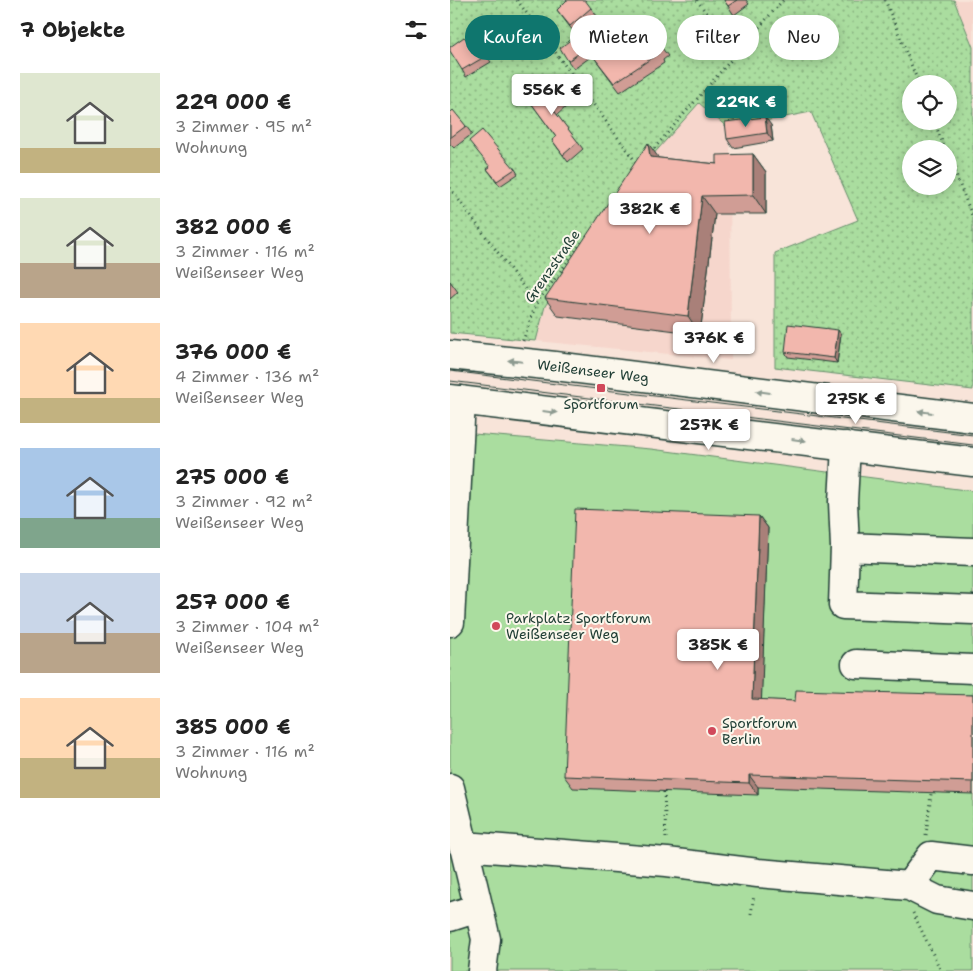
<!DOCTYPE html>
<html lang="de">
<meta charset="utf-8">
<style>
:root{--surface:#fff;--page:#f2f2f2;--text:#222;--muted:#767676;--accent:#0f766e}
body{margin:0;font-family:"Shantell Sans",sans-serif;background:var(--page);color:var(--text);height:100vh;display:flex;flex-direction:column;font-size:19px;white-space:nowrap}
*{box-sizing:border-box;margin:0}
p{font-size:16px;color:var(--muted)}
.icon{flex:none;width:28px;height:28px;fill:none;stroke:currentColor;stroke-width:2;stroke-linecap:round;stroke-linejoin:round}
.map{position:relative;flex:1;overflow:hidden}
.panel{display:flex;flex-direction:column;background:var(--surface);width:450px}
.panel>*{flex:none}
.hud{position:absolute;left:15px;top:15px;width:432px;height:45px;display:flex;gap:10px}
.controls{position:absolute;left:452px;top:75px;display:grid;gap:10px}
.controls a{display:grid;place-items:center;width:55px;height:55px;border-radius:50%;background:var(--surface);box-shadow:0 2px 12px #0003;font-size:25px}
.price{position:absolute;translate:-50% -42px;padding:0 11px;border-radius:5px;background:#fff;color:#222;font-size:16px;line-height:32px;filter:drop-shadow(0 1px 2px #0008)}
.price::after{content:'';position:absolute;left:50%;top:30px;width:15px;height:11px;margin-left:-8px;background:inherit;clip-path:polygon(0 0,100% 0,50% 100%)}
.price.active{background:var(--accent);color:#fff}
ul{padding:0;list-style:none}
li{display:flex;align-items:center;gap:15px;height:125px;padding:0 20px}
li span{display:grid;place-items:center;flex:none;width:140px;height:100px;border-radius:0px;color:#555}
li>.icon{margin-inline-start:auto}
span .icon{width:60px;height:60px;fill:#fffc;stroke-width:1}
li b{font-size:21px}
h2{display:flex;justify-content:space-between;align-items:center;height:60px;padding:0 20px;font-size:21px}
.pill{padding:0 18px;border-radius:22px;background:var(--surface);box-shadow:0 2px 12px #0003;font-size:18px;line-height:45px}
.pill.active{background:var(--accent);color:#fff}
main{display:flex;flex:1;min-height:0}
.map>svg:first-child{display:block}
.built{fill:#f6d6cc}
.park{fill:url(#park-dots);stroke:#648d6a;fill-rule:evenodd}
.pitch{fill:#aadd9f;stroke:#648d6a}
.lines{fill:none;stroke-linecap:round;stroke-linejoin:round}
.minor-casing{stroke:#1f3d34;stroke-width:31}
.major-casing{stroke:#1f3d34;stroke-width:31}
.path{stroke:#1f3d34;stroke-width:3;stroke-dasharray:1 4;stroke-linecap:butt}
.minor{stroke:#fbf7ec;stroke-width:28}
.major{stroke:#fbf7ec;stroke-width:28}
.tram{stroke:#1f3d34;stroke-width:1}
.wall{fill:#d09d95;stroke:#1f3d34}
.shaded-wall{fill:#a98079;stroke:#1f3d34}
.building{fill:#f2b7ad;stroke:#1f3d34}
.oneway{fill:#8d9a90}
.poi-dot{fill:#d1495b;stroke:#fbf7ec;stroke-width:2}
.labels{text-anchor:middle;stroke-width:4;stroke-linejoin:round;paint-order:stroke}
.street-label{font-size:14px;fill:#1f3d34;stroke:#fbf7ec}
.poi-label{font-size:14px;fill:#1f3d34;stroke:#fbf7ec;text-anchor:start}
</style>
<main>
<section class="panel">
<h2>7 Objekte<svg class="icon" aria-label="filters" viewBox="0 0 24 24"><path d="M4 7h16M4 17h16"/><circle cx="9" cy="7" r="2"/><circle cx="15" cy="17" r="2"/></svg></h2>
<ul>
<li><span style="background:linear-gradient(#dfe7d0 75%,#c2b280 0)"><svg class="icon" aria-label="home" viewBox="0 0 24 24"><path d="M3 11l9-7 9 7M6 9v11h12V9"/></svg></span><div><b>229 000 €</b><p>3 Zimmer · 95 m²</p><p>Wohnung</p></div></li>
<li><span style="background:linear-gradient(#dfe7d0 65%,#b9a48a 0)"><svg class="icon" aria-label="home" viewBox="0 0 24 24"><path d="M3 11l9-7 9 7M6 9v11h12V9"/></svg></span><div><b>382 000 €</b><p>3 Zimmer · 116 m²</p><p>Weißenseer Weg</p></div></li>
<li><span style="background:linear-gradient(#ffd9b3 75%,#c2b280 0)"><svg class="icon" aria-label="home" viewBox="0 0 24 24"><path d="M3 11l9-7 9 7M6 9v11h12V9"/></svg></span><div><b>376 000 €</b><p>4 Zimmer · 136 m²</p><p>Weißenseer Weg</p></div></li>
<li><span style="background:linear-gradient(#a9c7e8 70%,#7fa58c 0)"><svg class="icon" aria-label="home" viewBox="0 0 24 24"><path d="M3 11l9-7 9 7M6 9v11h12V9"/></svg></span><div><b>275 000 €</b><p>3 Zimmer · 92 m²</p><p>Weißenseer Weg</p></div></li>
<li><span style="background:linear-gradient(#c9d6e8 60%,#b9a48a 0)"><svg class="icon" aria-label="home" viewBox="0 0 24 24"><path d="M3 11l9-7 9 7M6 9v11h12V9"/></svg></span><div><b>257 000 €</b><p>3 Zimmer · 104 m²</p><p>Weißenseer Weg</p></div></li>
<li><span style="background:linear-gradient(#ffd9b3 60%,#c2b280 0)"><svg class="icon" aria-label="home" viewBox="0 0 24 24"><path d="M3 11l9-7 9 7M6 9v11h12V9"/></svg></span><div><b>385 000 €</b><p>3 Zimmer · 116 m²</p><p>Wohnung</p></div></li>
</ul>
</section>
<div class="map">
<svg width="523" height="971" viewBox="0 0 523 971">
<defs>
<pattern id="park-dots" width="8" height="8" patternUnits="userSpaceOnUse" patternTransform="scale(1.25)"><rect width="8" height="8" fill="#aadd9f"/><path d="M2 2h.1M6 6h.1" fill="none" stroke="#8ab482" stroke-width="1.8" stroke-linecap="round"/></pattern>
</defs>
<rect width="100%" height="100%" fill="#f8e4d9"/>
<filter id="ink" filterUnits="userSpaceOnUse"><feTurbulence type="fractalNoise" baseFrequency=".02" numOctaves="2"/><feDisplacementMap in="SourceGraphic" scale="10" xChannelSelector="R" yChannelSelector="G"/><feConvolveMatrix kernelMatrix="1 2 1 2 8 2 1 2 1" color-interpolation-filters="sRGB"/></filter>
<g filter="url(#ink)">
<path class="built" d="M504 0H523V47Z
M249 102 280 128 281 360 86 341 95 306 192 167Z"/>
<path class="park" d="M0 0H504L523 47V390L325 367V253L408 220 361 112 278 128 249 103 192 167 95 306 86 341 0 333ZM461 84H499V121H461ZM461 149H499V186H461Z"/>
<path class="pitch" d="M0 432 201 449 523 491V971H0Z"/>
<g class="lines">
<defs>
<path id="minor" d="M395 547 393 502 396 446
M523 552 395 547 393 605 523 610
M0 622 11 400
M406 664 523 669
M0 788 36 939 32 971
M13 846 217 862 308 873 459 886 487 900 523 906
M459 886 481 856 523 861
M0 917 28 908"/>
<path id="major" d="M0 355 105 366 523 418
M0 399 523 462"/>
</defs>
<use href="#minor" class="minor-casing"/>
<use href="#major" class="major-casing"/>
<path class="path" d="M67 0 188 165
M247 0 286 55
M435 0 469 84
M484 121 495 149
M201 152 333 0
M499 158 523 218
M0 188 86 304
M73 341 86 304 132 242
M214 792 216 839
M476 835 481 794
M463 913 491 971
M301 914 304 895"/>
<use href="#minor" class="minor"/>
<use href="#major" class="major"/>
<path class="tram" d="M0 371 523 435
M0 381 523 445"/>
</g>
<path class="wall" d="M274 0H296L299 4 284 15Z
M141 8 147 16 126 35 107 10Z
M44 15 62 40 38 58 41 62 16 77 12 70 16 39Z
M132 31 148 52 166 56 194 36 212 48 218 56 213 60 214 63 170 92 143 56 146 53 124 69 118 61Z
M76 96 111 100 116 107 107 115 133 149 118 162 102 140 106 137Z
M0 113 16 126 22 134 4 148 0 144Z
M321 125 323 141 283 148 277 139Z
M303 154 316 172V214H265L250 334 108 316 95 298 209 158 267 164Z
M37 169H65L68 174 50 186Z
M0 281 8 292 0 299Z
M391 334 387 363 338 357 335 352Z
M309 516 318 528 311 700 345 701 523 695V794L308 787V795L123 788 114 776Z"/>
<path class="shaded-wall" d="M315 117 321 125 323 141 317 133Z
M198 143 211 161 200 157Z
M303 154 316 172V214L303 195Z
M252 196 265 214 250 334 238 316Z
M388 330 391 334 387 363 384 358Z
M309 516 318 528 311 712 302 699Z
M299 775 308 787V795L299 783Z"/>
<path class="building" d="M117 0H135L141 8 120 26 107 10Z
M274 0H287L278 6Z
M44 15 57 33 33 51 36 56 12 70 0 51V47L14 37 16 39Z
M132 31 142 44 118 61 110 48Z
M191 33 194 36 199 33 212 48 207 52 208 54 164 83 143 56 157 45 166 56Z
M96 80 111 100 102 108 128 142 113 155 102 140 106 137 76 96Z
M3 110 16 126 0 138V113Z
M315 117 317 133 277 139 275 122Z
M32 130 65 169 47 181 37 169 40 167 19 141Z
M198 143 200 157 267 164V155L303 154V195L252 196 238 316 95 298Z
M338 324 388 330 384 358 335 352Z
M125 509 309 516 302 699 345 701 346 690 523 695V782L299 775V783L114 776Z"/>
<defs><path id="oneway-solid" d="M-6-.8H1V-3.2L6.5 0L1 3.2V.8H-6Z" transform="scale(1.25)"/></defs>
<g class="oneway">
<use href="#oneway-solid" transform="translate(65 361) rotate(-174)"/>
<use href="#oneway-solid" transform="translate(313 392) rotate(-173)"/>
<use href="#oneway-solid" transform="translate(100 412) rotate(7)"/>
<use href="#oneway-solid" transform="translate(475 412) rotate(-173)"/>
<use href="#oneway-solid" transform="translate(349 440) rotate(7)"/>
</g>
</g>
<g class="poi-dot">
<rect x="146" y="383" width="10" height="10" rx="2.5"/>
<circle cx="46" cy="626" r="5"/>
<circle cx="262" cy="731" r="5"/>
</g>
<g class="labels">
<g class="street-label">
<text transform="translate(102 266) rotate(-55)" y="5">Grenzstraße</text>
<text transform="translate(143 371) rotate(7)" y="5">Weißenseer Weg</text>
</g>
<g class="poi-label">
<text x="151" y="409" text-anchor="middle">Sportforum</text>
<text x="56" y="623">Parkplatz Sportforum<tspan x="56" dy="16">Weißenseer Weg</tspan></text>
<text x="272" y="728">Sportforum<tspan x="272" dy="16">Berlin</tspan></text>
</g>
</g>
</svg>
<div class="controls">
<a><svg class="icon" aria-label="locate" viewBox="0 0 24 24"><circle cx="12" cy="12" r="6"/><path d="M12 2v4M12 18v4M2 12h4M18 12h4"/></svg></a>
<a><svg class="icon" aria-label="layers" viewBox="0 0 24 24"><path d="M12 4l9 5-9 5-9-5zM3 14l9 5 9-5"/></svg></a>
</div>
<b class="price" style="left:102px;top:116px">556K €</b>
<b class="price active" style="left:296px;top:128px">229K €</b>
<b class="price" style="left:200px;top:235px">382K €</b>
<b class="price" style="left:264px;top:364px">376K €</b>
<b class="price" style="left:406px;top:425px">275K €</b>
<b class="price" style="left:259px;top:451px">257K €</b>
<b class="price" style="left:268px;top:671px">385K €</b>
<div class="hud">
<a class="pill active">Kaufen</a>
<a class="pill">Mieten</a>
<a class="pill">Filter</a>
<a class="pill">Neu</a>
</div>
</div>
</main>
